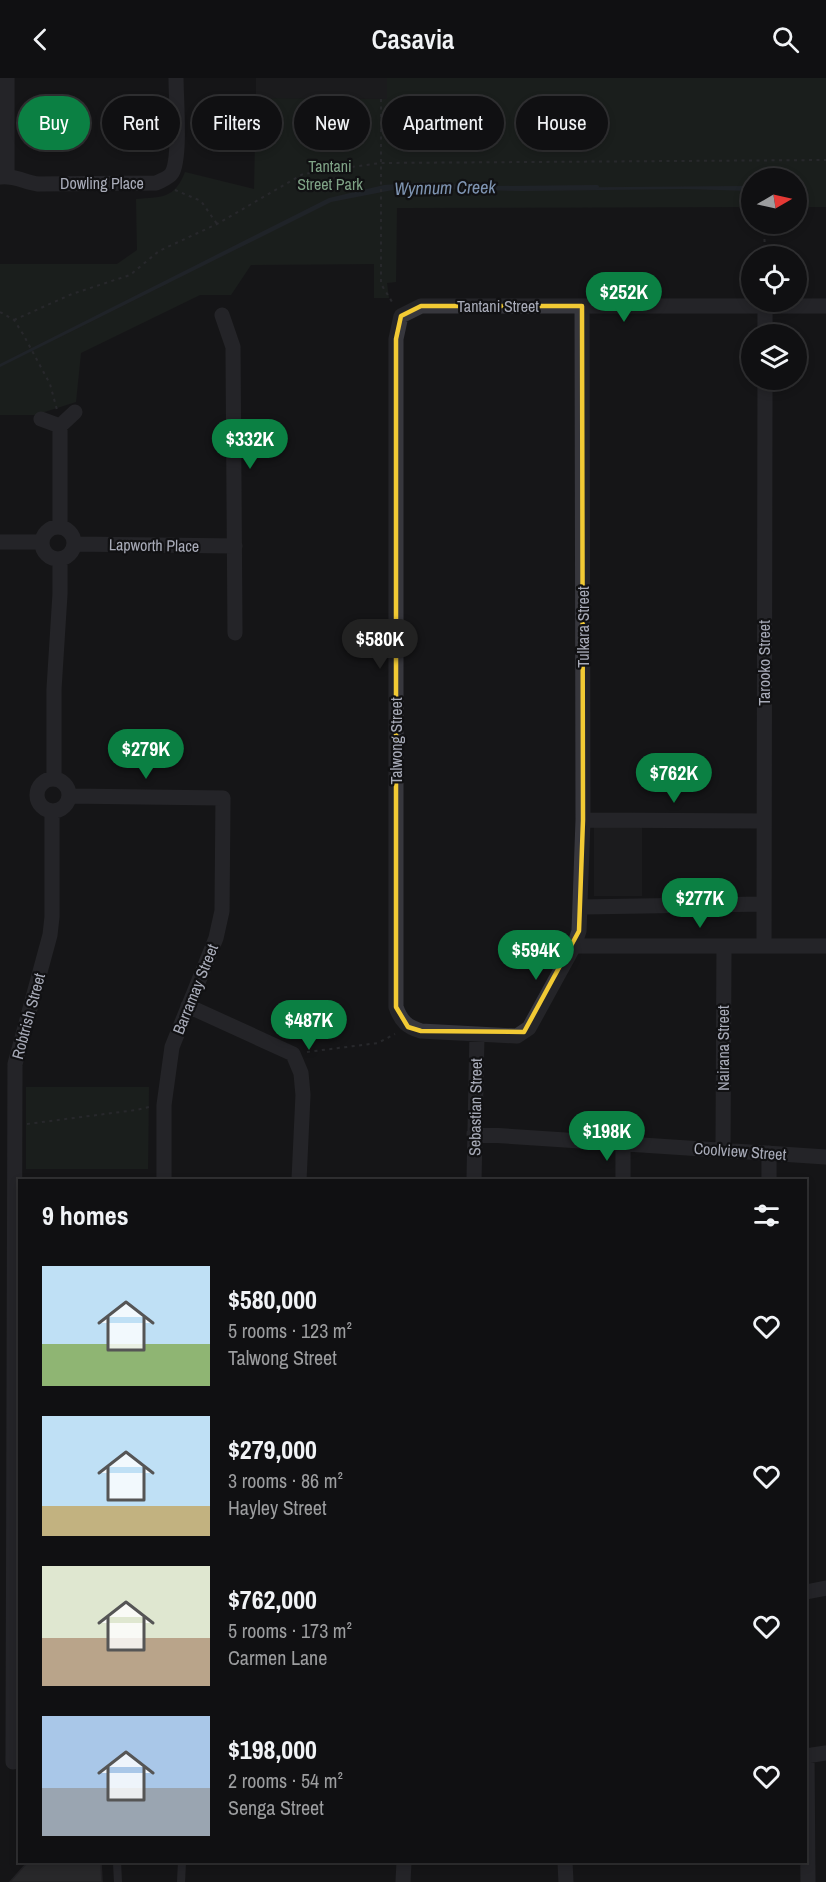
<!DOCTYPE html>
<meta charset="utf-8">
<style>
:root{--surface:#101012;--page:#19191b;--text:#f1f3f6;--muted:#9c9d9f;--line:#303032;--accent:#0b8043}
body{margin:0;font-family:"Archivo Narrow",sans-serif;background:var(--page);color:var(--text);height:100vh;display:flex;flex-direction:column;font-size:22px;white-space:nowrap}
*{box-sizing:border-box;margin:0}
p{font-size:20px;color:var(--muted)}
.icon{flex:none;width:33px;height:33px;fill:none;stroke:currentColor;stroke-width:2;stroke-linecap:round;stroke-linejoin:round}
.map{position:relative;flex:1;overflow:hidden}
.sheet{position:absolute;left:18px;top:1101px;width:789px;height:684px;display:flex;flex-direction:column;background:var(--surface);border-radius:0px;box-shadow:0 3px 9px #0003,0 0 0 2px var(--line)}
.sheet>*{flex:none}
.guide{position:absolute;left:18px;top:18px;width:790px;height:54px;display:flex;gap:12px}
.needle{width:39px;rotate:81deg}
.buttons{position:absolute;left:741px;top:90px;display:grid;gap:12px}
.buttons a{display:grid;place-items:center;width:66px;height:66px;border-radius:50%;background:var(--surface);box-shadow:0 3px 9px #0003,0 0 0 2px var(--line);font-size:30px}
.price{position:absolute;translate:-50% -51px;padding:0 14px;border-radius:21px;background:var(--accent);color:#fff;font-size:20px;line-height:39px;filter:drop-shadow(0 2px 3px #0008)}
.price::after{content:'';position:absolute;left:50%;top:36px;width:18px;height:14px;margin-left:-9px;background:inherit;clip-path:polygon(0 0,100% 0,50% 100%)}
.price.current{background:#222;color:#fff}
ul{padding:0;list-style:none}
li{display:flex;align-items:center;gap:18px;height:150px;padding:0 24px}
li span{display:grid;place-items:center;flex:none;width:168px;height:120px;border-radius:0px;color:#555}
li>.icon{margin-inline-start:auto}
span .icon{width:72px;height:72px;fill:#fffc;stroke-width:1}
li b{font-size:26px}
h2{display:flex;justify-content:space-between;align-items:center;height:72px;padding:0 24px;font-size:26px}
.chip{padding:0 21px;border-radius:27px;background:var(--surface);box-shadow:0 3px 9px #0003,0 0 0 2px var(--line);font-size:21px;line-height:54px}
.chip.current{background:var(--accent);color:#fff}
header{display:flex;justify-content:space-between;align-items:center;height:78px;padding:0 24px;background:var(--surface);font-size:27px;font-weight:600}
.map>svg:first-child{display:block}
.built{fill:#232225}
.green{fill:#202822}
.water{fill:#2c333c}
.lines{fill:none;stroke-linecap:round;stroke-linejoin:round}
.stream{stroke:#2c333c;stroke-width:4}
.building{fill:#3e3e42;stroke:#313034;stroke-width:1.5}
.path{stroke:#3d3e44;stroke-width:2;stroke-dasharray:3 4.5;stroke-linecap:butt}
.lane{stroke:#37373d;stroke-width:8}
.street{stroke:#37373d;stroke-width:15}
.marked{fill:none;stroke:#f2ca34;stroke-width:4.5;stroke-linejoin:round}
.labels{text-anchor:middle;stroke-width:4.5;stroke-linejoin:round;paint-order:stroke}
.park-label{font-size:16px;fill:#7fa386;stroke:#111113}
.street-label{font-size:16px;fill:#a8abb8;stroke:#111113}
.water-label{font-size:18px;font-style:italic;fill:#7f95b3;stroke:#111113}
</style>
<header><svg class="icon" aria-label="back" viewBox="0 0 24 24"><path d="M15 5l-7 7 7 7"/></svg>Casavia<svg class="icon" aria-label="search" viewBox="0 0 24 24"><circle cx="10" cy="10" r="6"/><path d="M15 15l6 6"/></svg></header>
<div class="map">
<svg width="826" height="1804" viewBox="0 0 826 1804">
<rect width="100%" height="100%" fill="#161618"/>
<path class="built" d="M256 0H387V21L256 20Z
M594 748H642V818H594Z"/>
<path class="green" d="M387 0H826V129H797L796 100H752L751 129 397 130 396 204 387 205 389 220H374V186L251 187 231 217H200L81 275 76 324 35 337H0V186H117L137 172 136 121C161 119 175 121 185 94L254 111 256 20 387 21Z
M26 1009H149L148 1091H26Z"/>
<path class="water" d="M426 104 502 110 740 108H751L752 113 684 111 522 113 403 110 331 124 0 289V286L329 120 384 107Z"/>
<g class="lines">
<path class="stream" d="M496 110 597 109"/>
</g>
<path class="building" d="M63 1784H101L102 1804H10L26 1786H66Z"/>
<g class="lines">
<path class="path" d="M381 21V206L394 227
M175 112 201 123 217 146
M764 146 765 178
M0 234 14 242 23 256 50 306 57 332
M14 242 72 216 130 197 159 173 217 146 303 96 380 85 826 82
M307 974 378 965 395 956
M27 1046 136 1032 149 1029"/>
<path class="lane" d="M117 1784 118 1804
M181 1804 182 1784"/>
<path class="street" d="M7 98V0
M0 99C14 97 24 104 38 106L156 105C162 102 169 100 172 95 181 80 176 20 176 0
M582 228 583 742 579 853 574 868 529 950 517 958 421 953C407 949 401 943 396 929V261L401 238 421 228H826
M222 237 233 269 235 555
M765 256V228
M41 341 60 348 75 334
M60 348V449
M42 465a16 16 0 1 1 32 0a16 16 0 1 1-32 0Z
M0 464H42
M74 466 235 468
M37 717a16 16 0 1 1 32 0a16 16 0 1 1-32 0Z
M54 701V611L60 516V481
M69 718 223 720 222 833 216 860 172 969 164 1027V1102
M583 742 764 743
M581 829 764 826
M574 868H826
M764 868 765 302
M188 928 293 976 301 995 303 1017 299 1102
M474 1056 826 1079
M723 1072 724 868
M769 1075V1102
M474 1102 477 956
M623 1102V1066
M806 1514 826 1510
M806 1678 826 1675
M807 1678 808 1804
M13 1684 15 986 50 857 52 839V733
M565 1784 566 1804
M403 1804 404 1784"/>
</g>
<path d="M0 0H826V1804H0ZM421 228H582L583 742 579 853 524 954 421 953 408 949 396 929V261L401 238Z" fill="#161618" fill-opacity=".55" fill-rule="evenodd"/>
<path class="marked" d="M421 228H582L583 742 579 853 524 954 421 953 408 949 396 929V261L401 238Z"/>
<g class="labels">
<g class="park-label">
<text x="330" y="94">Tantani<tspan x="330" dy="18">Street Park</tspan></text>
</g>
<g class="street-label">
<text x="102" y="111">Dowling Place</text>
<text x="498" y="234">Tantani Street</text>
<text transform="translate(154 467) rotate(1)" y="6">Lapworth Place</text>
<text transform="translate(583 549) rotate(-90)" y="6">Tulkara Street</text>
<text transform="translate(764 585) rotate(-90)" y="6">Tarooko Street</text>
<text transform="translate(396 663) rotate(-90)" y="6">Talwong Street</text>
<text transform="translate(195 911) rotate(-68)" y="6">Barramay Street</text>
<text transform="translate(28 938) rotate(-75)" y="6">Robtrish Street</text>
<text transform="translate(723 970) rotate(-90)" y="6">Nairana Street</text>
<text transform="translate(475 1029) rotate(-89)" y="6">Sebastian Street</text>
<text transform="translate(740 1073) rotate(4)" y="6">Coolview Street</text>
</g>
<g class="water-label">
<text transform="translate(445 110) rotate(-1)" y="6">Wynnum Creek</text>
</g>
</g>
</svg>
<div class="buttons">
<a><svg class="needle" viewBox="-14 -14 28 28"><path d="M0-13l5 13h-10z" fill="#e53935"/><path d="M0 13l5-13h-10z" fill="#9c9d9f"/></svg></a>
<a><svg class="icon" aria-label="locate" viewBox="0 0 24 24"><circle cx="12" cy="12" r="6"/><path d="M12 2v4M12 18v4M2 12h4M18 12h4"/></svg></a>
<a><svg class="icon" aria-label="layers" viewBox="0 0 24 24"><path d="M12 4l9 5-9 5-9-5zM3 14l9 5 9-5"/></svg></a>
</div>
<b class="price" style="left:624px;top:245px">$252K</b>
<b class="price" style="left:250px;top:392px">$332K</b>
<b class="price current" style="left:380px;top:592px">$580K</b>
<b class="price" style="left:146px;top:702px">$279K</b>
<b class="price" style="left:674px;top:726px">$762K</b>
<b class="price" style="left:700px;top:851px">$277K</b>
<b class="price" style="left:536px;top:903px">$594K</b>
<b class="price" style="left:309px;top:973px">$487K</b>
<b class="price" style="left:607px;top:1084px">$198K</b>
<div class="guide">
<a class="chip current">Buy</a>
<a class="chip">Rent</a>
<a class="chip">Filters</a>
<a class="chip">New</a>
<a class="chip">Apartment</a>
<a class="chip">House</a>
</div>
<section class="sheet">
<h2>9 homes<svg class="icon" aria-label="filters" viewBox="0 0 24 24"><path d="M4 7h16M4 17h16"/><circle cx="9" cy="7" r="2"/><circle cx="15" cy="17" r="2"/></svg></h2>
<ul>
<li><span style="background:linear-gradient(#bfe0f5 65%,#8fb573 0)"><svg class="icon" aria-label="home" viewBox="0 0 24 24"><path d="M3 11l9-7 9 7M6 9v11h12V9"/></svg></span><div><b>$580,000</b><p>5 rooms · 123 m²</p><p>Talwong Street</p></div><svg class="icon" aria-label="heart" viewBox="0 0 24 24"><path d="M12 20l-8-8c-3-5 5-10 8-4 3-6 11-1 8 4z"/></svg></li>
<li><span style="background:linear-gradient(#bfe0f5 75%,#c2b280 0)"><svg class="icon" aria-label="home" viewBox="0 0 24 24"><path d="M3 11l9-7 9 7M6 9v11h12V9"/></svg></span><div><b>$279,000</b><p>3 rooms · 86 m²</p><p>Hayley Street</p></div><svg class="icon" aria-label="heart" viewBox="0 0 24 24"><path d="M12 20l-8-8c-3-5 5-10 8-4 3-6 11-1 8 4z"/></svg></li>
<li><span style="background:linear-gradient(#dfe7d0 60%,#b9a48a 0)"><svg class="icon" aria-label="home" viewBox="0 0 24 24"><path d="M3 11l9-7 9 7M6 9v11h12V9"/></svg></span><div><b>$762,000</b><p>5 rooms · 173 m²</p><p>Carmen Lane</p></div><svg class="icon" aria-label="heart" viewBox="0 0 24 24"><path d="M12 20l-8-8c-3-5 5-10 8-4 3-6 11-1 8 4z"/></svg></li>
<li><span style="background:linear-gradient(#a9c7e8 60%,#9aa5b1 0)"><svg class="icon" aria-label="home" viewBox="0 0 24 24"><path d="M3 11l9-7 9 7M6 9v11h12V9"/></svg></span><div><b>$198,000</b><p>2 rooms · 54 m²</p><p>Senga Street</p></div><svg class="icon" aria-label="heart" viewBox="0 0 24 24"><path d="M12 20l-8-8c-3-5 5-10 8-4 3-6 11-1 8 4z"/></svg></li>
</ul>
</section>
</div>
